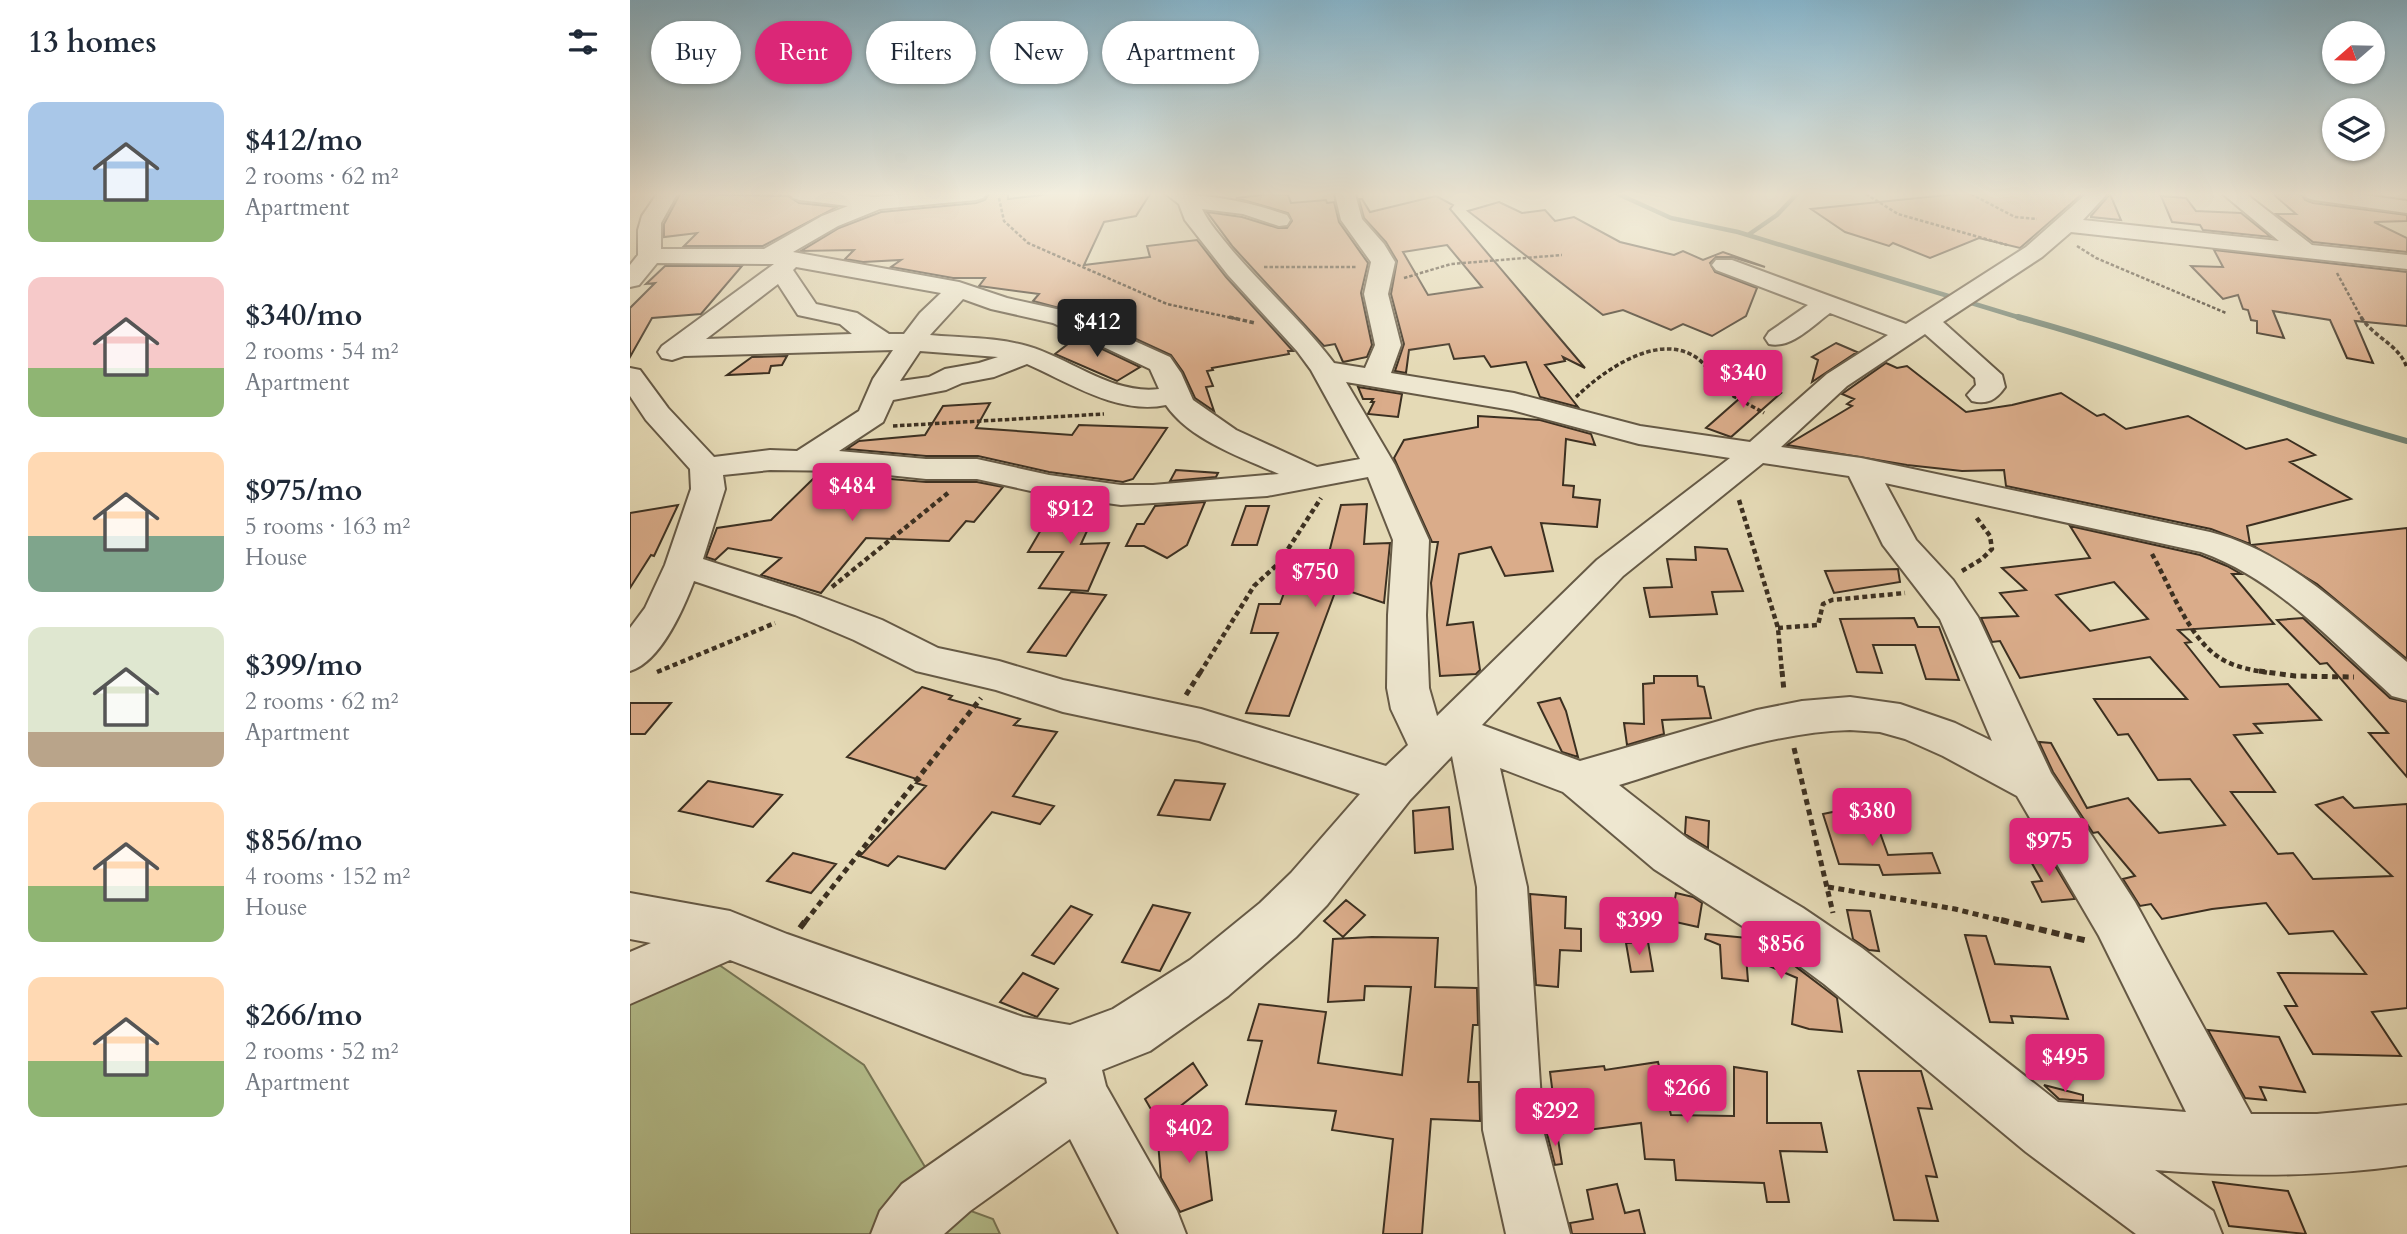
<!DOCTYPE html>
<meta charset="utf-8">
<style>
:root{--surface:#fff;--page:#f2f2f3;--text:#1f2937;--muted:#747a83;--accent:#db2777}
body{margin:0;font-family:Cardo,serif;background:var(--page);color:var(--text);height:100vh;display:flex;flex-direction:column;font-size:26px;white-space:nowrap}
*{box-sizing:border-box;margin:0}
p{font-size:23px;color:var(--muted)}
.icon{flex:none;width:38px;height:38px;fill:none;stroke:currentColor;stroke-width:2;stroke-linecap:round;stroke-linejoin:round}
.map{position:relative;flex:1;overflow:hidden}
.details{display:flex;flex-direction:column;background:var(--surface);width:630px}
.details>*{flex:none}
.guide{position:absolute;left:21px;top:21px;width:665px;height:63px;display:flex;gap:14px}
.needle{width:46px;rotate:250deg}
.fabs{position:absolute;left:1692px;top:21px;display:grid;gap:14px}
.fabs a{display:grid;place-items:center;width:63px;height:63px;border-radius:50%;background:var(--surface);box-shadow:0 2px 5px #0004;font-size:35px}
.price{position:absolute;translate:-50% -60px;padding:0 16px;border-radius:7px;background:var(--accent);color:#fff;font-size:23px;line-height:46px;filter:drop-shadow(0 2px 4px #0008)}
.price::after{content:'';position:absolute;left:50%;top:42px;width:21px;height:16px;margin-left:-10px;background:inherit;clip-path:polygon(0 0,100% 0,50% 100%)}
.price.current{background:#222;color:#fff}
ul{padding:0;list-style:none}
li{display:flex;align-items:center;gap:21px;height:175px;padding:0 28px}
li span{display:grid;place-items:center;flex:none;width:196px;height:140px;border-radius:14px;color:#555}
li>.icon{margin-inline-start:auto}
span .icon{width:84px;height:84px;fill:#fffc;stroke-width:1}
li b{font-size:30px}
h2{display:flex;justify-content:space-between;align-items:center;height:84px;padding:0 28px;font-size:30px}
.pill{padding:0 24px;border-radius:32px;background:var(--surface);box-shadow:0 2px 5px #0004;font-size:24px;line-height:63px}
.pill.current{background:var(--accent);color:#fff}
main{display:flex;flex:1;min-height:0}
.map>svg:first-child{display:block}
.green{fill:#b5c08e;stroke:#787858;stroke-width:2}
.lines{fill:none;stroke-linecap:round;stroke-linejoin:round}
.stream-far1{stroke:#738373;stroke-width:4.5}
.stream{stroke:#738373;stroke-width:6}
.building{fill:#daac8a;stroke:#3c3021;stroke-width:2;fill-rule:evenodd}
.minor-casing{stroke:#665a46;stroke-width:4}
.path-far4{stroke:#3c3021;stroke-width:2.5;stroke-dasharray:3.5 2;stroke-linecap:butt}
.path-far3{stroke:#3c3021;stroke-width:3.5;stroke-dasharray:4.5 2.5;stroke-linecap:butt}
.path-far2{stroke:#3c3021;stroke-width:4.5;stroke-dasharray:5 3.5;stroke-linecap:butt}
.path-far1{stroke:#3c3021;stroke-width:5;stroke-dasharray:6 4.5;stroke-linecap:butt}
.path{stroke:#3c3021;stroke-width:6;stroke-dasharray:8 5;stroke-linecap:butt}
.minor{fill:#eee7d0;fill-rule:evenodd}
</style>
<main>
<section class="details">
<h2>13 homes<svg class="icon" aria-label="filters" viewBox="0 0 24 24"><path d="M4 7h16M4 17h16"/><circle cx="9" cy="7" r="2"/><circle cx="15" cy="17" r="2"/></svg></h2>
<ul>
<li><span style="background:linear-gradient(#a9c7e8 70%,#8fb573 0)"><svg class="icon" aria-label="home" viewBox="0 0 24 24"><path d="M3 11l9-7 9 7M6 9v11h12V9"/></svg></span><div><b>$412/mo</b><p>2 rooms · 62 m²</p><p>Apartment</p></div></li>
<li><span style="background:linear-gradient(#f6c9c9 65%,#8fb573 0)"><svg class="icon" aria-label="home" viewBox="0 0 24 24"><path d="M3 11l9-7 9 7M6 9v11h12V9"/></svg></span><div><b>$340/mo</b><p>2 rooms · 54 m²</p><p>Apartment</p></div></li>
<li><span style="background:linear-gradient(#ffd9b3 60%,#7fa58c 0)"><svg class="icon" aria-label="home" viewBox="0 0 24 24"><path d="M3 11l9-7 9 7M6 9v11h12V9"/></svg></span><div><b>$975/mo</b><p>5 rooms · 163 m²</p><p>House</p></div></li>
<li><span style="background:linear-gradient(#dfe7d0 75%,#b9a48a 0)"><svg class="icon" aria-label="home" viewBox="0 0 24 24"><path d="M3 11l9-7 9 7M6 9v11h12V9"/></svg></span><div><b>$399/mo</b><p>2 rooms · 62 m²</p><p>Apartment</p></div></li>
<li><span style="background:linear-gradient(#ffd9b3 60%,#8fb573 0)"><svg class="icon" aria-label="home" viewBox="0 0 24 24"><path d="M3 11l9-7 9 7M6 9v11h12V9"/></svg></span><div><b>$856/mo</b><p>4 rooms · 152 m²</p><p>House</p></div></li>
<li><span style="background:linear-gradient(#ffd9b3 60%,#8fb573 0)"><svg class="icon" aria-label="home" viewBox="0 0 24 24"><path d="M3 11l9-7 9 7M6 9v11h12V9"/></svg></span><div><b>$266/mo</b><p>2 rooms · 52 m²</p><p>Apartment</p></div></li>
</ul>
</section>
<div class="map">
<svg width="1777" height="1234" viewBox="0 0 1777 1234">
<rect width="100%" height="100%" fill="#e5dab6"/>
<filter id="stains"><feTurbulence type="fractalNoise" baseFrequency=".00286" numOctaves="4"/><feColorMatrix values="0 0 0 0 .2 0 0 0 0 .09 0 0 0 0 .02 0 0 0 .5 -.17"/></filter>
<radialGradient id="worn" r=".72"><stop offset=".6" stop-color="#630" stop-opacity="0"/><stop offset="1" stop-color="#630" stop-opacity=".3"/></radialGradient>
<path class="green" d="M82 960 234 1065 316 1202 363 1219 370 1234H0V988Z"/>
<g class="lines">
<path class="stream-far1" d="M988 194 1041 218 1108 232 1394 319
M1118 235 1147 215 1167 194"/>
<path class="stream" d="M1388 317C1519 352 1645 405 1777 441"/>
</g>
<path class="building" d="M50 194 158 196 169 203 207 207 133 246H54L67 233 34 237V224Z
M359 194H378V199L420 194H520L506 216 474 222 454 265 520 257 517 246 567 240 596 277 663 351H658L659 354 582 368 583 370 577 371 583 386 576 387 584 411 565 398 553 372 541 355 467 321 479 312 448 313 403 301 409 294 349 286 355 278H323L261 267 271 260 233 262 215 259 224 250 171 251 209 228 251 212 346 203 355 200Z
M640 194 658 195 661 203 696 200 697 203 704 202 709 222 738 263 731 293 742 345 737 357 713 362 705 344 694 346 603 247 577 212 612 217 648 228H657L662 221 658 213 606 198Z
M1327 194H1452L1390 248 1349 238 1300 258 1263 243 1259 246 1215 232 1181 209Z
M1480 194 1491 220 1461 217V216Z
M1643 194H1671L1675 200 1683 203 1777 215V221L1744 222 1777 238V252L1683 242 1646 214H1666Z
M806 196 823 205 820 209 955 368 933 357 935 361 915 365 948 407 910 397 896 362 861 367 854 356 824 359 819 344 779 350 776 373 765 371 774 344 761 294 767 261 756 242 734 218 729 199H732L740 212ZM817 245 852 287 798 295 773 252Z
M1531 196 1556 198 1566 211 1611 213 1641 237 1573 230 1570 225 1542 222Z
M869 202 892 213 915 210 925 221 944 217 990 242 1044 255 1053 251 1073 260 1093 252 1135 267 1102 257H1086L1080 263 1085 272 1127 288 1116 316 1082 336 1053 324 1041 330 993 310 973 315 838 211Z
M1584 250 1777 272V326L1725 321 1743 363 1717 358 1700 320 1643 311 1654 338 1627 333V321L1621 320 1618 310 1613 309 1608 295 1593 299 1561 266 1593 267Z
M35 266H112L71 314 22 318 0 357V308L25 283 16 284Z
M447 337 510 367 487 381 425 354Z
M1206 343 1227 352 1182 382 1188 360 1182 357Z
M157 356 152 365 141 366 139 373 97 375 122 357Z
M1256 363 1267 368 1277 366 1336 412 1382 405 1431 393 1467 416 1474 414 1496 429 1558 416 1616 449 1657 439 1685 455 1660 462 1721 499 1617 526 1620 544 1581 529 1376 486 1374 470 1332 471 1277 465 1157 445 1222 406 1217 404 1224 399 1212 394Z
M1126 384 1151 393 1101 437 1076 428Z
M728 387 772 394 768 417 738 414 744 402H741L743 399H733Z
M360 403 346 428 442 435 449 425 537 428 503 479 493 482 419 472 348 456H296L217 449 229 441 295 435 313 406Z
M848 416 910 420 961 434 965 445 936 439 933 485 944 486 943 497 970 500 967 527 911 523 923 571 875 576 861 547 829 554 817 625 843 622 850 670 846 674 810 676 801 583 808 542H802L764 458 774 440 848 427Z
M546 470 588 473 586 477 540 481Z
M189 473 296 482H347L373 487 344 522 336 521 319 541 236 538 191 593 131 575 151 558 98 548 85 560 76 557 87 528 141 520Z
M429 499 469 505 451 544 479 543 458 591 409 588 433 552H398Z
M575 502 557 545 537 558 514 546H496L507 524H514L525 506Z
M737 504 734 544 760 543 754 603 707 587 659 716 616 713 648 633H621L629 604H650L662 571 694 573 711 505Z
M48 505 24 556 21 555 0 588V513Z
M616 506H639L627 545H602Z
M1440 526 1570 555 1597 566 1611 574H1602L1644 624 1548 630 1561 642 1555 643 1590 687 1658 684 1691 720 1624 724 1632 733 1604 735 1645 792H1601L1648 854 1663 853 1683 879 1762 876 1686 805 1713 797 1724 808 1777 804V1008L1742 1012 1771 1056 1683 1054 1655 1006H1667L1648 973 1736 974 1703 931 1659 934 1636 903 1582 909 1532 919 1521 904 1510 906 1493 879 1505 876 1468 832 1463 833 1423 772 1409 742 1421 743 1457 808 1498 798 1529 833 1595 825 1560 779 1528 780 1498 734 1488 735 1464 699H1557L1520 657 1390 678 1370 641 1362 642 1351 618 1388 616 1370 593 1396 590 1372 568 1460 558ZM1484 582 1518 619 1460 631 1426 595Z
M1777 528V659L1687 584 1622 545Z
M1065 547 1097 549 1113 591 1082 592 1087 614 1020 617 1014 588 1042 587 1037 559 1066 560Z
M1268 569 1270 582 1204 593 1195 571Z
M441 592 476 595 436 656 398 652Z
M1284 618 1288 627H1309L1329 680 1296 679 1285 645H1243L1252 673 1227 672 1210 619Z
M1673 618 1760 698 1777 702V777L1739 733H1758L1697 663 1690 664 1647 620Z
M1024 676H1067L1068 686 1074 687 1081 718 1032 720 1034 734 997 745 994 723 1014 724 1013 684 1024 683Z
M292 687 322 696 319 699 390 719 384 725 427 732 383 796 424 806 410 824 362 812 315 869 268 856 258 866 230 856 296 786 286 783 290 780 217 757Z
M930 698 936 711 948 757 932 752 908 703Z
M0 703H41L15 734H0Z
M545 780 595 784 580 820 528 815Z
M78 781 152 795 123 827 49 811Z
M819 807 823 849 785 853 783 811Z
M1217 809 1229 830H1249L1258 855 1302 853 1310 873 1253 875 1249 865 1209 864 1193 814Z
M1056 817 1079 821 1078 848 1055 834Z
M1415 849 1445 899 1412 902 1402 882 1412 881 1395 851Z
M163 853 206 864 181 893 137 881Z
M1046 893 1063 897 1072 903 1068 927 1041 921Z
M900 894 936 897 935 928 951 929V951L930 950 928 987 906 985Z
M716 900 735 915 713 937 694 921Z
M523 905 560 913 530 971 492 962Z
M441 906 462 915 424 964 402 955Z
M1217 910 1240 911 1249 951 1239 950 1223 939Z
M1076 934 1128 939 1136 944 1207 998 1212 1032 1179 1029 1162 1024 1167 978 1116 956 1118 981 1092 978 1090 945 1075 939Z
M1335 935 1356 936 1365 964 1420 967 1438 1019 1381 1016 1383 1023 1360 1022Z
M742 937 808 938 805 987 847 988 848 1025H843L838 1082H849L850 1121 801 1119 792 1234H753L763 1139 702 1130 706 1111 616 1104 632 1041 618 1040 629 1004 696 1012 688 1063 772 1075 781 987 735 986 734 1000 698 1002 703 939Z
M1018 942 1023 971 1001 972 996 943Z
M393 973 428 989 407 1017 370 1002Z
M1578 1030 1649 1037 1675 1092 1630 1087 1636 1100 1615 1098Z
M1028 1062 1041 1115 1104 1116V1067L1137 1072V1123H1191L1197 1152 1150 1151 1159 1202H1137L1134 1183 1046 1180 1044 1160 1015 1159 1011 1123 928 1134 920 1072 974 1066 975 1070Z
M563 1063 577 1085 529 1123 515 1099Z
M1228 1071H1291L1302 1109 1288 1108 1307 1177 1296 1176 1308 1221 1264 1220Z
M1414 1085 1453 1095V1101L1429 1099Z
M592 1120 595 1142 576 1149 582 1200 550 1212 531 1178 528 1142Z
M927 1133 932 1164 925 1165 917 1134Z
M1583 1182 1658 1191 1676 1234 1599 1226Z
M987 1184 995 1213 1009 1210 1015 1234H942L940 1223 963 1219 957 1190Z"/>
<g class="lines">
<defs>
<path id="minor" d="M27 194H47L31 223V249H134L192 216 218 206 170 200 163 198 160 194H216L243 197 280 194H356L353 198 346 200 250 209 208 226 163 252 329 282 377 298 440 312 540 357 551 373 563 400 606 430 687 467 730 459 681 370 667 351 598 275 555 220 549 204 536 194C577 194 618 201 657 215L660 220 657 225 649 226 613 214 572 209C579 224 591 236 601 249 634 288 673 322 704 363L735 368 745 345 734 294 741 262 711 220 705 194H725L732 219 754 244 765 262 758 294 771 345 761 373 884 393 1010 426 1120 442 1197 374 1258 335 1200 313C1182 326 1161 349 1139 344L1135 338 1139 332 1178 305 1086 270 1082 265 1086 260H1102L1276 324 1396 247 1456 194H1477L1453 220 1649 241 1593 194H1616L1682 245 1777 255V269L1441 232 1412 257 1313 322 1372 375 1375 387C1366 400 1357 405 1342 401L1337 395 1346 385 1345 378 1295 334 1217 386 1151 447 1231 458 1580 532C1659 552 1716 612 1777 662V700L1762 696C1703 643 1647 579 1571 552L1255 483 1286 540 1323 580 1348 617 1421 773 1505 902 1621 1114H1687L1777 1105V1165C1692 1177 1610 1177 1525 1170L1583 1211 1592 1234H1506L1396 1152 1194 984 1137 942 1024 869 933 792 870 768 897 887 913 1130 940 1234H876L853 1130 847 887 822 756 780 800 697 905 666 937 598 996 520 1051 472 1070 476 1086 547 1211 556 1234H489L440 1139 340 1211 314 1234H241L250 1211 272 1184 417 1083 416 1078 393 1073 100 960 0 1004V952L21 943 0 939V893L100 911 157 934 393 1017 440 1025 483 1009 560 960 630 903 661 873 730 794 569 741 433 712 366 690 286 671 224 640 165 615 64 581C53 610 30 662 0 671V628L15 608 35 565 61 489 60 469 16 420 0 396V368L10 370 38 408 84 457 140 450 167 451 229 411 243 379 263 350 54 356 42 360 32 358 28 352 32 346 144 264 27 263 9 285 0 287V265L8 255V230L12 216ZM166 267 311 293 290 313 274 334H259L227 313 186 304 163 270ZM148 284 168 315 210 324 222 334 76 339ZM333 299 361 309 423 323 520 369 529 389C482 395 440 358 397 346 366 337 332 338 300 335ZM290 351 368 357 349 363 315 369 299 377 270 381ZM397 364C440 383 488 415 536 405 560 440 611 457 649 474L523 485H491L419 475 347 459H296L209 451 253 422 263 400 316 390 332 383 364 377ZM716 382 882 410 1009 444 1100 458 967 560 807 716 799 688 796 615 799 540 765 465ZM1133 463 1219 476 1253 545 1310 619 1362 741 1325 723 1270 704 1220 697 1172 701 1127 710 950 761 852 725 993 576ZM140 470 220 471 296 479H347L419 495 491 505 637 496 738 477 763 540 758 615 757 688 761 709 778 745 756 766 571 709 433 680 369 661 308 648 252 620 191 597 73 559 95 489 93 475ZM1220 730 1250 732 1275 739 1313 756 1387 796 1469 936 1556 1112 1428 1102 1232 948 1173 908 1058 839 989 785C1064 762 1141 732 1220 730Z
M1674 194H1727L1777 201V213L1684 200 1677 198Z"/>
</defs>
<use href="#minor" class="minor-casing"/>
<path class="path-far4" d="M1236 194 1268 214 1377 245
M1341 194 1385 217 1407 219
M369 198 374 221 398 243 537 304 607 319
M1447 246 1466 258 1596 313
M634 267H727
M1707 273 1732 319
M774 278 821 264 932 255"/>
<path class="path-far3" d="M599 317 625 323
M1731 317C1743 337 1770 345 1777 368
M946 397C974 370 1029 331 1067 358 1077 365 1083 378 1092 387 1103 398 1121 405 1134 413
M263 426 474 414"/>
<path class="path-far2" d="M1109 500 1148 628 1152 673
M1522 554C1539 584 1558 636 1587 656 1602 667 1622 670 1639 673
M1332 571 1352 559 1362 549 1360 536 1346 517
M202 587 318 493
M1148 628 1188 625 1193 604 1202 600 1275 593
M27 672 145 623
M570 673 624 586 649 563 691 498"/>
<path class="path-far1" d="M1152 671 1154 691
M1629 671 1665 676 1724 677
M556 695 571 671
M1164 748 1203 913
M1198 887 1325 909 1378 922
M175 922 351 698"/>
<path class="path" d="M1371 920 1458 941
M170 928 176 920"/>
<use href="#minor" class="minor"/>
</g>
<linearGradient id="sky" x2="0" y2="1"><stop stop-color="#87b7cf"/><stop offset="0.53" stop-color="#f3eede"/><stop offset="1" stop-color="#f3eede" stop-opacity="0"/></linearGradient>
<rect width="1777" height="366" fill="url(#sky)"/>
<rect width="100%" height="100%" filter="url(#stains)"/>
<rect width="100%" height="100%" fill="url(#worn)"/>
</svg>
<div class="fabs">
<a><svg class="needle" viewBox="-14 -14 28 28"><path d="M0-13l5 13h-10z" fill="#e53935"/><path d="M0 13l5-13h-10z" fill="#747a83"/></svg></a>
<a><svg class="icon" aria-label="layers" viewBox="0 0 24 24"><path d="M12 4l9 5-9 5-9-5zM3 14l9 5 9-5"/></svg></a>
</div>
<b class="price current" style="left:467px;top:359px">$412</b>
<b class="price" style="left:1113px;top:410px">$340</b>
<b class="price" style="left:222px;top:523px">$484</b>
<b class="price" style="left:440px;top:546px">$912</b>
<b class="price" style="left:685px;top:609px">$750</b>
<b class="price" style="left:1242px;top:848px">$380</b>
<b class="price" style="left:1419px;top:878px">$975</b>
<b class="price" style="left:1009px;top:957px">$399</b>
<b class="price" style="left:1151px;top:981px">$856</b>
<b class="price" style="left:1435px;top:1094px">$495</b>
<b class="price" style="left:1057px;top:1125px">$266</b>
<b class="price" style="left:925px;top:1148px">$292</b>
<b class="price" style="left:559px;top:1165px">$402</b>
<div class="guide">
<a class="pill">Buy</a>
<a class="pill current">Rent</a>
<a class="pill">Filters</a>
<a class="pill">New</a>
<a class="pill">Apartment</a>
</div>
</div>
</main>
